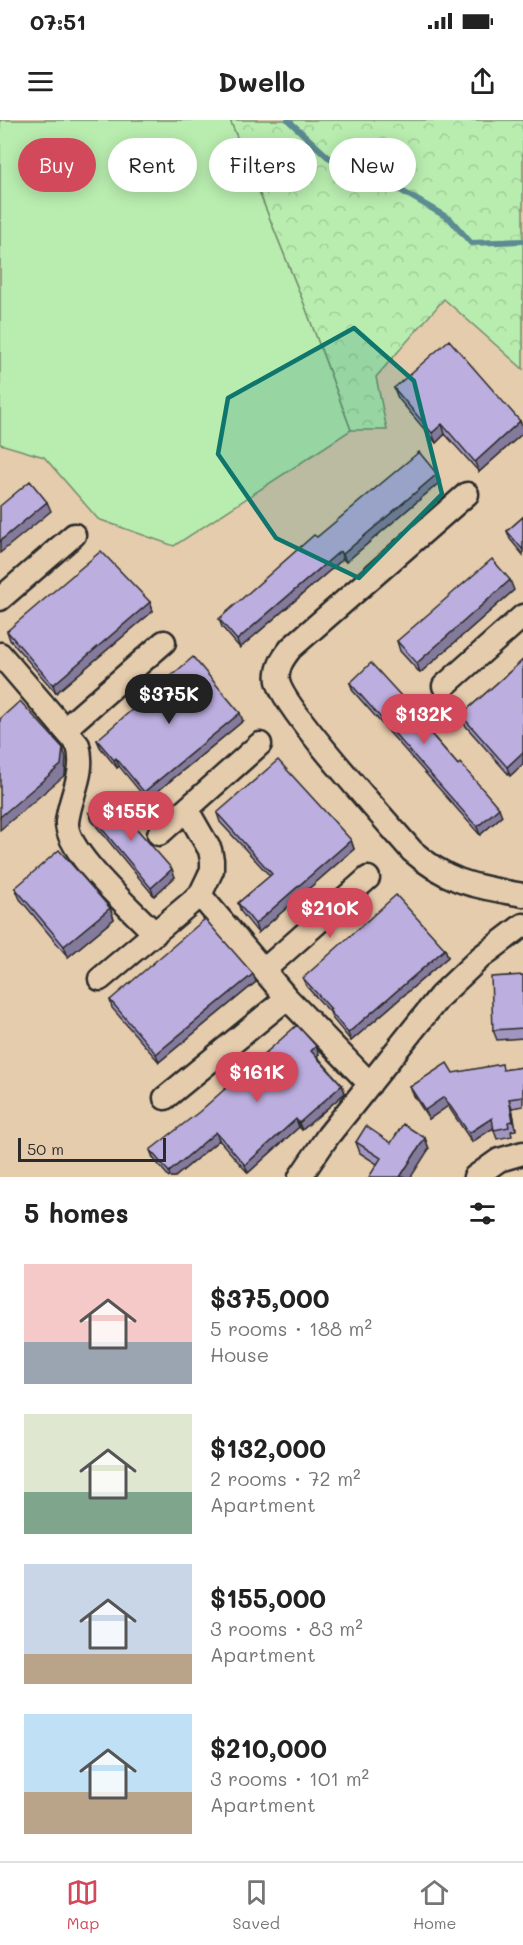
<!DOCTYPE html>
<meta charset="utf-8">
<style>
:root{--surface:#fff;--page:#f6f6f6;--text:#222;--muted:#767676;--line:#e0e0e0;--accent:#d1495b}
body{margin:0;font-family:Mali,sans-serif;background:var(--page);color:var(--text);height:100vh;display:flex;flex-direction:column;font-size:22px;white-space:nowrap}
*{box-sizing:border-box;margin:0}
p{font-size:20px;color:var(--muted)}
.icon{flex:none;width:33px;height:33px;fill:none;stroke:currentColor;stroke-width:2;stroke-linecap:round;stroke-linejoin:round}
.map{position:relative;height:1057px;overflow:hidden}
.sheet{display:flex;flex-direction:column;background:var(--surface);flex:1}
.sheet>*{flex:none}
.guide{position:absolute;left:18px;top:18px;width:488px;height:54px;display:flex;gap:12px}
.scale{position:absolute;left:18px;bottom:15px;width:148px;box-sizing:border-box;padding-left:6px;border:3px solid #2b2b2b;border-top:0;font-size:16px;line-height:21px;white-space:nowrap;color:#2b2b2b;-webkit-text-stroke:4px #e5ccad;paint-order:stroke}
.price{position:absolute;translate:-50% -51px;padding:0 14px;border-radius:21px;background:var(--accent);color:#fff;font-size:20px;line-height:39px;filter:drop-shadow(0 2px 3px #0008)}
.price::after{content:'';position:absolute;left:50%;top:36px;width:18px;height:14px;margin-left:-9px;background:inherit;clip-path:polygon(0 0,100% 0,50% 100%)}
.price.selected{background:#222;color:#fff}
ul{padding:0;list-style:none}
li{display:flex;align-items:center;gap:18px;height:150px;padding:0 24px}
li span{display:grid;place-items:center;flex:none;width:168px;height:120px;border-radius:0px;color:#555}
li>.icon{margin-inline-start:auto}
span .icon{width:72px;height:72px;fill:#fffc;stroke-width:1}
li b{font-size:26px}
h2{display:flex;justify-content:space-between;align-items:center;height:72px;padding:0 24px;font-size:26px}
.chip{padding:0 21px;border-radius:27px;background:var(--surface);box-shadow:0 3px 15px #0003;font-size:21px;line-height:54px}
.chip.selected{background:var(--accent);color:#fff}
.status{display:flex;justify-content:space-between;align-items:center;height:42px;padding:0 30px;background:var(--surface);direction:ltr}
.status svg{height:16px;fill:currentColor}
header{display:flex;justify-content:space-between;align-items:center;height:78px;padding:0 24px;background:var(--surface);font-size:27px;font-weight:700}
.tab-bar{display:flex;justify-content:space-around;align-items:center;height:84px;border-top:2px solid var(--line);background:var(--surface);font-size:16px;color:var(--muted)}
.tab-bar a{display:grid;justify-items:center;gap:3px}
.tab-bar .selected{color:var(--accent)}
.map>svg:first-child{display:block}
.forest{fill:url(#forest-crowns);stroke:#728c6d;stroke-width:1.5}
.pitch{fill:#b9edaf;stroke:#728c6d;stroke-width:1.5}
.lines{fill:none;stroke-linecap:round;stroke-linejoin:round}
.stream{stroke:#5b8b92;stroke-width:6}
.street-casing{stroke:#2b2b2b;stroke-width:27}
.street{stroke:#e5ccad;stroke-width:22}
.wall{fill:#a296c0;stroke:#2b2b2b;stroke-width:1.5}
.shaded-wall{fill:#847a9c;stroke:#2b2b2b;stroke-width:1.5}
.building{fill:#bcaedf;stroke:#2b2b2b;stroke-width:1.5}
.marked{fill:#0f766e;fill-opacity:0.2;stroke:#0f766e;stroke-width:4.5;stroke-linejoin:round}
</style>
<div class="status"><b>07:51</b><svg viewBox="0 0 49 12"><path d="M0 12V9h3v3zM5 12V6h3v6zM10 12V3h3v9zM15 12V0h3v12zM26 1h20v11H26zM47 4h2v5h-2z"/></svg></div>
<header><svg class="icon" aria-label="menu" viewBox="0 0 24 24"><path d="M4 6h16M4 12h16M4 18h16"/></svg>Dwello<svg class="icon" aria-label="share" viewBox="0 0 24 24"><path d="M12 15V3M7 8l5-5 5 5M5 13v7h14v-7"/></svg></header>
<div class="map">
<svg width="523" height="1057" viewBox="0 0 523 1057">
<defs>
<pattern id="forest-crowns" width="20" height="18" patternUnits="userSpaceOnUse" patternTransform="scale(1.5)"><rect width="20" height="18" fill="#b9edaf"/><path d="M2 6a3 3 0 1 1 6 0M12 15a3 3 0 1 1 6 0" fill="none" stroke="#9fcb97"/></pattern>
</defs>
<rect width="100%" height="100%" fill="#e5ccad"/>
<filter id="ink" filterUnits="userSpaceOnUse"><feTurbulence type="fractalNoise" baseFrequency=".0167" numOctaves="2"/><feDisplacementMap in="SourceGraphic" scale="12" xChannelSelector="R" yChannelSelector="G"/><feConvolveMatrix kernelMatrix="1 2 1 2 8 2 1 2 1" color-interpolation-filters="sRGB"/></filter>
<g filter="url(#ink)">
<path class="forest" d="M230 0H523V249L444 179 376 257 387 310H351L304 184Z"/>
<path class="pitch" d="M0 0H230L304 184 351 310 174 426 98 399 44 337 0 324Z"/>
<g class="lines">
<path class="stream" d="M288 0 328 37 400 70 450 99 471 123 523 121"/>
<defs>
<path id="street" d="M467 374 291 528C283 538 276 548 278 561 282 587 388 703 412 731 450 764 475 766 523 775
M0 479 74 415
M0 534 78 625C86 653 70 675 67 702 65 732 134 791 155 814
M444 566 523 496
M66 608 164 522
M159 714 260 624
M200 775 287 878 370 964
M264 850 368 758
M100 859 200 775 212 750V740L210 730 187 690
M165 978 287 878
M300 1057 328 1016 440 876 481 837 523 805
M475 1057 499 1040 523 1033"/>
</defs>
<use href="#street" class="street-casing"/>
<use href="#street" class="street"/>
</g>
<path class="wall" d="M394 268 520 301 523 309V313L479 352 445 314 436 323 398 278Z
M437 354 440 362 346 442 343 439 240 528 222 507 219 499 317 417Z
M523 397V435L510 419 507 411Z
M514 470 420 553 400 531 397 521Z
M150 482 153 491 56 573 10 520 7 511Z
M523 540V644L510 656 464 604 461 595Z
M350 563 416 596 502 696 480 715 353 571Z
M243 601 147 680 119 646 117 648 100 627 97 620Z
M89 693 175 757 154 776 92 701Z
M217 693 351 720 354 729 258 813 241 792 238 783 270 756 220 702Z
M15 768 110 788 114 799 68 837 20 779Z
M445 829 448 837 351 921 332 898 330 892 306 866 303 858Z
M253 854 256 862 159 942 112 888 110 880Z
M523 855V918L497 920 493 910Z
M316 926 319 934 317 936 342 965 345 973 302 1010 299 1007 248 1053 219 1020 175 1057H169L153 1038 150 1030Z
M523 947V986L512 988 516 1010 511 1011 512 1016 497 1019 493 1008 472 1022 448 986 429 999 414 976 410 967 453 953 504 950Z
M425 1018 429 1029 377 1044 360 1033 356 1022 391 1023Z"/>
<path class="shaded-wall" d="M520 301 523 309V313L479 352 475 342Z
M442 304 445 314 436 323 432 313Z
M437 354 440 362 346 442 343 434Z
M47 382 51 391 0 433V421Z
M340 431 343 439 240 528 237 520Z
M510 460 514 470 420 553 417 543Z
M150 482 153 491 56 573 53 565Z
M413 589 416 596 414 599 411 591Z
M240 593 243 601 147 680 144 672Z
M63 628 66 638 65 655 0 710V697Z
M523 632V644L510 656 507 647Z
M116 638 119 646 117 648 114 640Z
M499 688 502 696 480 715 477 707Z
M351 720 354 729 258 813 255 804Z
M172 749 175 757 154 776 151 768Z
M110 788 114 799 68 837 64 826Z
M445 829 448 837 351 921 348 913Z
M253 854 256 862 159 942 156 934Z
M316 926 319 934 314 938 311 931Z
M342 965 345 973 302 1010 299 1003Z
M444 977 448 986 429 999 425 990Z
M509 979 512 988 516 1010 513 1001Z
M492 998 495 1007 472 1022 469 1013Z
M296 999 299 1007 248 1053 245 1045Z
M216 1012 219 1020 175 1057H170L169 1052Z
M425 1018 429 1029 411 1057H400Z"/>
<path class="building" d="M449 220 520 301 475 342 442 304 432 313 394 268Z
M419 332 437 354 343 434 340 431 237 520 219 499 314 415 317 417Z
M30 361 47 382 0 421V386Z
M523 397V430L507 411Z
M101 431 150 482 53 565 7 511Z
M492 439 510 460 417 543 397 521Z
M193 537 240 593 144 672 116 638 114 640 97 620Z
M523 540V632L507 647 461 595Z
M371 543 413 589 411 591 458 645 460 643 499 688 477 707 350 563Z
M20 581 63 628 61 645 0 697V599Z
M278 640 351 720 255 804 238 783 272 754 217 693Z
M108 676 172 749 151 768 89 693Z
M59 730 110 788 64 826 15 768Z
M396 775 445 829 348 913 329 890 331 889 303 858Z
M205 799 253 854 156 934 110 880Z
M523 855V908L493 910 491 857Z
M297 905 316 926 311 931 342 965 299 1003 296 999 245 1045 216 1012 169 1052 150 1030 199 992Z
M447 943 453 953 502 944 503 950 523 947V977L509 979 513 1001 508 1002 509 1007 494 1010 492 998 469 1013 444 977 425 990 410 967Z
M403 1004 425 1018 400 1057H369L381 1038 356 1022 366 1006 391 1023Z"/>
</g>
<path class="marked" d="M354 208 414 261 442 374 359 458 276 418 218 334 228 278Z"/>
</svg>
<div class="scale">50 m</div>
<b class="price selected" style="left:169px;top:605px">$375K</b>
<b class="price" style="left:424px;top:625px">$132K</b>
<b class="price" style="left:131px;top:722px">$155K</b>
<b class="price" style="left:330px;top:819px">$210K</b>
<b class="price" style="left:257px;top:983px">$161K</b>
<div class="guide">
<a class="chip selected">Buy</a>
<a class="chip">Rent</a>
<a class="chip">Filters</a>
<a class="chip">New</a>
</div>
</div>
<section class="sheet">
<h2>5 homes<svg class="icon" aria-label="filters" viewBox="0 0 24 24"><path d="M4 7h16M4 17h16"/><circle cx="9" cy="7" r="2"/><circle cx="15" cy="17" r="2"/></svg></h2>
<ul>
<li><span style="background:linear-gradient(#f6c9c9 65%,#9aa5b1 0)"><svg class="icon" aria-label="home" viewBox="0 0 24 24"><path d="M3 11l9-7 9 7M6 9v11h12V9"/></svg></span><div><b>$375,000</b><p>5 rooms · 188 m²</p><p>House</p></div></li>
<li><span style="background:linear-gradient(#dfe7d0 65%,#7fa58c 0)"><svg class="icon" aria-label="home" viewBox="0 0 24 24"><path d="M3 11l9-7 9 7M6 9v11h12V9"/></svg></span><div><b>$132,000</b><p>2 rooms · 72 m²</p><p>Apartment</p></div></li>
<li><span style="background:linear-gradient(#c9d6e8 75%,#b9a48a 0)"><svg class="icon" aria-label="home" viewBox="0 0 24 24"><path d="M3 11l9-7 9 7M6 9v11h12V9"/></svg></span><div><b>$155,000</b><p>3 rooms · 83 m²</p><p>Apartment</p></div></li>
<li><span style="background:linear-gradient(#bfe0f5 65%,#b9a48a 0)"><svg class="icon" aria-label="home" viewBox="0 0 24 24"><path d="M3 11l9-7 9 7M6 9v11h12V9"/></svg></span><div><b>$210,000</b><p>3 rooms · 101 m²</p><p>Apartment</p></div></li>
</ul>
</section>
<nav class="tab-bar">
<a class="selected"><svg class="icon" aria-label="map" viewBox="0 0 24 24"><path d="M3 6l6-2 6 2 6-2v14l-6 2-6-2-6 2zM9 4v14M15 6v14"/></svg>Map</a>
<a><svg class="icon" aria-label="saved" viewBox="0 0 24 24"><path d="M7 4h10v16l-5-4-5 4z"/></svg>Saved</a>
<a><svg class="icon" aria-label="home" viewBox="0 0 24 24"><path d="M3 11l9-7 9 7M6 9v11h12V9"/></svg>Home</a>
</nav>
